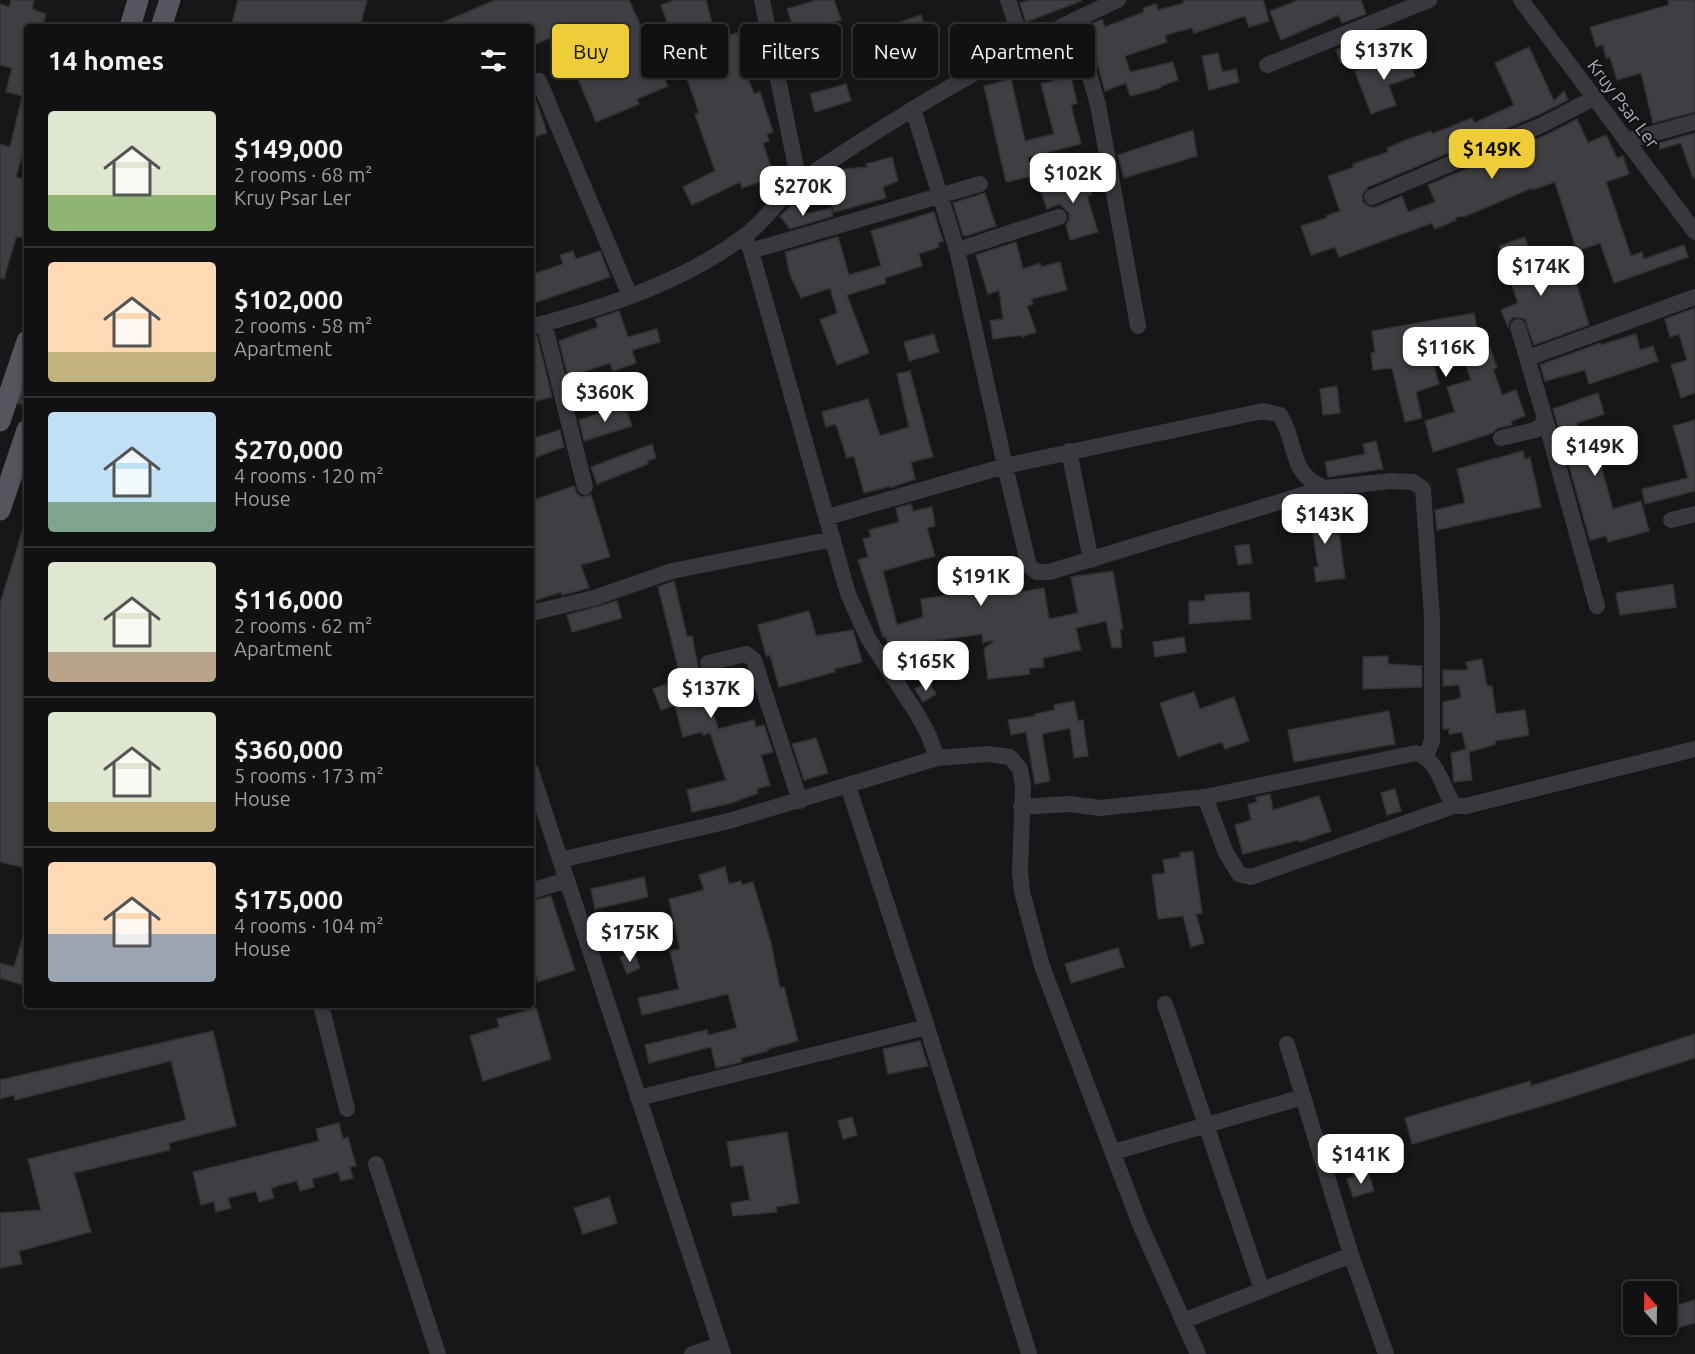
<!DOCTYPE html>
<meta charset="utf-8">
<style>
:root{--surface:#111113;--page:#1e1f21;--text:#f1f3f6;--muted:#9c9da0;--line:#303133;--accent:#efcd39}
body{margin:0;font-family:Ubuntu,sans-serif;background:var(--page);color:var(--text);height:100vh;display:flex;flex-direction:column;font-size:22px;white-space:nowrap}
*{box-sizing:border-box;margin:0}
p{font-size:20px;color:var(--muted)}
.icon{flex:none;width:33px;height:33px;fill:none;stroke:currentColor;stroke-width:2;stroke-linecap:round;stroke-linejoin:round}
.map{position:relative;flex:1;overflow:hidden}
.sheet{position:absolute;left:24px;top:24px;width:510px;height:984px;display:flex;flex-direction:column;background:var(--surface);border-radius:6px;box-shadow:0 3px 9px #0003,0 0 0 2px var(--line)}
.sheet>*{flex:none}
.guide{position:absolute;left:552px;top:24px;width:570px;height:54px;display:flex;gap:12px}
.needle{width:39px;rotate:340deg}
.fabs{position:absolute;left:1623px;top:1281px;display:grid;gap:12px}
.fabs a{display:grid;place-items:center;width:54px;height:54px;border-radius:6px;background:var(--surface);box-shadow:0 3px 9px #0003,0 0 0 2px var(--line);font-size:30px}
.price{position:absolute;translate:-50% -51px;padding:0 14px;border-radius:12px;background:#fff;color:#222;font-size:20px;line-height:39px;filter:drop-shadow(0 2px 3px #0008)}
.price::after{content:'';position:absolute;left:50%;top:36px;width:18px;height:14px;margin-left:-9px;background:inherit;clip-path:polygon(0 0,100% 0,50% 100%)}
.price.active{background:var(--accent);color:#111}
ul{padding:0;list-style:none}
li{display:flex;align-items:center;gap:18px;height:150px;padding:0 24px}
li+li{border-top:2px solid var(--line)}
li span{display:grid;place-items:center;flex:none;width:168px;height:120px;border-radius:6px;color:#555}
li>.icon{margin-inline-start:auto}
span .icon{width:72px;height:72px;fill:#fffc;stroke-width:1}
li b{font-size:26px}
h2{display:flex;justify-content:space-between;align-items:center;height:72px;padding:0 24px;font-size:26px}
.tag{padding:0 21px;border-radius:6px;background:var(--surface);box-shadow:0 3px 9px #0003,0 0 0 2px var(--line);font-size:21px;line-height:54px}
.tag.active{background:var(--accent);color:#111}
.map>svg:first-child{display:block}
.building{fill:#3e3f43;stroke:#323135;stroke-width:1.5}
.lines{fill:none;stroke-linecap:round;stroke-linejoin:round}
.minor{stroke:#38383e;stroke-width:16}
.major{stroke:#54555d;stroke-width:21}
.labels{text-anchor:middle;stroke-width:4.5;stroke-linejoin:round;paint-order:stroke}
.street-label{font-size:18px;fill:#a9acb9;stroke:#121214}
</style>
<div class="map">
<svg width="1695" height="1354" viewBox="0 0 1695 1354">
<rect width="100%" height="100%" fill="#171719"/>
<path class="building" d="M11 0H34L32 9 46 14 42 27H27V97L6 92 12 68 0 65V4L9 7Z
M238 0H367L360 27H231Z
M495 0H629L668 86 637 99 639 104 596 122 559 34 531 46V27H432Z
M675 0H706L716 39 737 33 743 55 740 56 754 94 760 92 773 132 767 134 769 141 763 143 774 177 742 188 740 182 692 205 683 187 715 171 695 114 699 113 661 5Z
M816 0H834L841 20 796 35 787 9Z
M1030 0H1080L1081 1 1026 22 1020 3Z
M1183 0H1263L1269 21 1249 27 1245 16 1194 33 1192 28 1165 35 1167 42 1125 56 1130 72 1173 62 1178 80 1161 86V88L1130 96 1126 83 1105 91 1087 26 1102 19 1105 27 1144 12 1143 8 1156 4 1158 10 1184 3Z
M1299 0H1361L1366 14 1342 23 1339 15 1281 40 1270 11Z
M1668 0H1695V112L1653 123 1641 73 1617 80 1610 57 1606 58 1603 45 1596 47 1590 27 1669 5Z
M921 15 937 63 905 74 891 35 895 34 892 25Z
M1356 42 1361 54 1341 63 1336 50Z
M1529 47 1554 101 1564 91 1568 100 1538 115 1368 187 1362 195 1363 202 1370 207H1376L1402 196 1408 212 1435 202 1428 185 1546 135 1577 119 1588 143 1606 135 1617 158 1623 156 1629 174 1606 182 1631 256 1642 252 1644 259 1684 245 1688 257 1614 283 1600 243 1577 251 1555 182 1532 190V188L1466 216 1456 217V220L1435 229 1432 223 1339 257 1335 247 1311 255 1301 226 1327 218 1326 216 1340 211 1328 176 1354 167 1353 164 1388 152 1387 148 1406 140 1431 131 1432 134 1472 118 1474 123 1514 105 1495 63Z
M1407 52 1415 76 1389 85 1396 105 1371 114 1355 71Z
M1218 53 1222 72 1236 69 1239 82 1209 90 1202 56Z
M1071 77 1077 103 1071 105 1081 144 1028 157 1032 176 1006 182 984 86 1011 79 1025 141 1054 134 1041 84Z
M846 84 851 101 815 112 810 94Z
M531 93 538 106 547 133 531 138Z
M22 97 27 98V146L25 145 16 177 27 180V238L16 237 4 279 0 278V144L9 147 11 143Z
M1193 130 1197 156 1124 178 1118 155Z
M1695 133V178H1693L1681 143 1660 149 1659 143Z
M892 157 898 181 883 187 886 198 834 212 824 178 835 170 867 167 866 164Z
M1086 173 1092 194 1087 196 1098 232 1070 240 1066 225 1069 220V213L1060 204 1047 209 1040 188Z
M985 193 996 226 966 236 963 235 953 203Z
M793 204 802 215 831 208 833 216 790 229 780 216Z
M934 212 943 241 938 243 939 247 919 254 922 266 885 278 886 283 847 295 869 353 837 365 820 320 837 313 830 288 801 298 790 275 785 252 838 237 849 275 881 266 871 231Z
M1525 237 1538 284 1573 273 1589 325 1534 345 1525 319 1514 317 1510 320 1508 327 1501 310 1518 303 1499 246Z
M1016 242 1023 269 1040 263 1041 267 1060 262 1067 290 1031 299 1033 304 1027 306 1036 332 1022 337 1021 335 993 339 990 321 1003 319 999 290 988 294 976 255Z
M573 251 576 259 600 251 610 277 531 304V275L563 264 560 255Z
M1695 308V393L1681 398 1671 365 1687 360 1679 334 1670 337 1665 319Z
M619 311 628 337 657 329 660 342 632 350 636 363 613 371 610 363 568 377 559 341 598 327 595 319Z
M1474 313 1481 350 1490 347 1497 368 1493 369 1502 395 1516 390 1525 416 1511 421 1512 425 1498 428 1492 433 1433 452 1425 421 1455 412 1447 387 1471 380 1460 347 1431 356 1439 384 1416 392 1422 418 1405 422 1392 368 1373 370 1371 353 1375 352 1372 331Z
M934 334 939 352 909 361 904 342Z
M1636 334 1640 350 1653 346 1658 361 1589 384 1585 370 1545 381 1540 365 1600 343 1601 345Z
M537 336 552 397 531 402V337Z
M910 371 933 457 911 462 915 479 890 488V486L864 493 854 456 847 458 836 424 826 427 822 412 868 399 880 436 909 427 897 374Z
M1337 386 1340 413 1323 415 1320 389Z
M1598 393 1604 414 1577 423 1585 447 1595 445 1613 509 1641 501 1649 531 1608 542 1606 536 1590 540 1553 409Z
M625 405 632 426 584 441 579 420Z
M1695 420V491L1645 504 1642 489 1688 478 1673 426Z
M560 430 564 447 531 459V439Z
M1376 441 1383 469 1328 477 1325 462 1365 454 1363 444Z
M652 444 656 458 647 461 648 464 597 484 591 467Z
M1523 451 1525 459 1530 457 1541 507 1437 530 1435 510 1465 503 1457 469Z
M574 486 577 494 582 497 591 495 610 557 581 565 589 588 562 595 561 592 531 602V501Z
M1323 500 1331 534 1339 533 1345 578 1316 582 1314 567H1318L1313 534 1304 505Z
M911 504 913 511 932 507 935 526 927 528 935 556 883 571 897 625 923 617 921 599 1019 586 1020 592 1044 588 1049 619 1078 613 1071 577 1113 571 1123 629H1120L1122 647 1112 648 1106 621 1076 628 1081 650 1043 658 1044 667 1029 668 1030 674 988 679 984 648 993 642V640L983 643 982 634 919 643 923 660 900 667 897 654 892 655 885 636 883 637 858 560 868 557 863 539 871 537 869 530 899 522 896 508Z
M24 525H27V716L23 731 27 732V868L0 862V604Z
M1249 544 1252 563 1238 565 1235 546Z
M674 581 687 637 692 636 698 666 704 680 726 674 732 698 711 703 718 729 754 720 756 727 764 725 773 752 761 755 770 785 757 789 758 793 731 803 692 812 687 790 726 780 710 733 703 735 702 732 683 737 675 705 661 710 653 689 681 679 658 587Z
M1673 584 1676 607 1620 615 1616 593Z
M1249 592 1251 619 1189 624V601H1205V595Z
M617 601 622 618 572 632 567 615Z
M809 611 816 636 853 630 862 662 834 669 835 672 779 687 770 655 766 656 758 625Z
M1184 637 1186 652 1155 657 1153 642Z
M1388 656V664L1422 666V687L1363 689V657Z
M1482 659 1487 686H1492L1496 714 1525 710 1529 735 1495 741 1496 744 1469 752 1472 780 1454 782 1451 753 1466 749 1462 732 1449 734V729H1443V702L1461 698 1459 685 1443 686V670H1468L1466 662Z
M928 681 936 694 923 702 915 689Z
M1194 692 1200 709 1234 697 1249 741 1225 749 1222 742 1178 757 1160 703Z
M1074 701 1078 721 1083 720 1088 756 1074 758 1070 728 1042 734 1050 781 1035 784 1026 732 1011 735 1008 720 1035 716V714L1055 710 1054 705Z
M1389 711 1395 744 1294 762 1288 730Z
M816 738 828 773 804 780 792 744Z
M1395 789 1401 811 1387 815 1381 793Z
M1270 794 1273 810 1319 796 1331 831 1300 842 1299 840 1243 854 1235 825 1251 820 1248 804 1257 802 1256 797Z
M1193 851 1202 913 1196 914 1204 943 1191 947 1183 916 1158 919 1152 875 1165 873 1163 860 1180 857V853Z
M725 867 729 884 741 881 742 885 753 882 771 943 780 988 784 987 798 1041 767 1049 768 1051 741 1058 742 1062 716 1068 711 1047 649 1063 645 1045 707 1030 708 1035 737 1028 728 994 642 1015 638 998 679 989 670 951 680 949 669 899 704 890 699 875Z
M644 877 648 897 595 909 591 889Z
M551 896 575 970 538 982 534 968H531V901Z
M23 937H27V986L0 978V963L14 967Z
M1118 948 1124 967 1071 983 1065 964Z
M634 952 640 968 627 974 620 957Z
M536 1008 551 1059 483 1081 470 1036 499 1027 497 1019Z
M213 1031 236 1126 169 1143 170 1150 74 1173 91 1232 19 1251 22 1264 0 1268V1213L41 1210 28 1159 186 1120 171 1061 15 1100 14 1095 0 1099V1080Z
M1695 1034V1058L1549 1104 1412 1144 1405 1118 1530 1081 1531 1086Z
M920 1041 928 1066 888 1074 883 1049Z
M852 1117 857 1135 843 1139 838 1121Z
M339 1123 343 1139 348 1137 356 1166 350 1167 353 1178 341 1181 338 1172 312 1179 314 1187 300 1191 297 1181 284 1184 271 1188 274 1198 259 1202 256 1191 228 1198 231 1208 216 1212 214 1201 201 1205 193 1172 319 1141 316 1129Z
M787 1132 799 1203 776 1207 777 1212 733 1216 731 1203 750 1200 743 1165 731 1167 727 1142Z
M1368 1172 1374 1191 1353 1197 1347 1179Z
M609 1197 617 1223 583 1234 574 1208Z
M1695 1300V1323L1666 1331V1308Z"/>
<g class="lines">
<path class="minor" d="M762 0 799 182
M1008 0 1023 45
M1521 0 1695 232
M1074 20 1098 105 1138 326
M1267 65 1429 0
M539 81 630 296
M913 109 957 250 1005 466 1029 566 1037 572H1049L1325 488 1392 481 1413 482 1423 489 1432 617V741L1426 756
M1626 141 1695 122
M1372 197 1542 125 1594 98
M745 237 751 251 848 594 868 638 919 717 929 736 937 758
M957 250 1059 217
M751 251 980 184
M544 323 585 487
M531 327C606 307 685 282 747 234 768 219 781 194 802 180 903 112 1007 50 1118 0
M1528 358 1695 297
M10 393 27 398
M1546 422 1597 606
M1501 438 1535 430 1546 422 1518 327
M1069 451 1091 560
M828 517 1005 466 1263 411 1280 415C1298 444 1288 474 1325 488
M1671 520 1695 514
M531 613 594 598 672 571 833 539
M708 663 746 654 754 660 800 801
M531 771 723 1354
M848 786 927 1027 1029 1354
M1205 797 1226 853 1239 874 1251 877 1454 806
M1021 807 1069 804 1100 808 1205 797 1416 753C1438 759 1442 787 1454 806H1466L1695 749
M560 860 729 821 937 758 988 754 1010 757 1020 769 1023 786 1020 872 1022 892 1042 966 1139 1222 1198 1354
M531 891 567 880
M1165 1004 1262 1290
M321 1005 347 1109
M1287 1044 1351 1255 1386 1354
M638 1098 927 1027
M1114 1152 1303 1097
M376 1164 438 1354
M1183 1321 1351 1255
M692 1354 720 1345"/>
<path class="major" d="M130 27 138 0
M161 27 170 0
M0 421 27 341
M0 510 27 430"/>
</g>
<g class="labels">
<g class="street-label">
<text transform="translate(1623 104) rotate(53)" y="6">Kruy Psar Ler</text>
</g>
</g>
</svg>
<div class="fabs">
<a><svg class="needle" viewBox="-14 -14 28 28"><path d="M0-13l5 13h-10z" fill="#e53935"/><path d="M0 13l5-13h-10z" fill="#9c9da0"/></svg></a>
</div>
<b class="price" style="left:1384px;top:81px">$137K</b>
<b class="price active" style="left:1492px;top:180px">$149K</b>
<b class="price" style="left:1073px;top:204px">$102K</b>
<b class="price" style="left:803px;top:217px">$270K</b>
<b class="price" style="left:1541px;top:297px">$174K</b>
<b class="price" style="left:1446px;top:378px">$116K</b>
<b class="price" style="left:605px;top:423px">$360K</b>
<b class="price" style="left:1595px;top:477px">$149K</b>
<b class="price" style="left:1325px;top:545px">$143K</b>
<b class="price" style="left:981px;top:607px">$191K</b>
<b class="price" style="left:926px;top:692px">$165K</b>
<b class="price" style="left:711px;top:719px">$137K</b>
<b class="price" style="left:630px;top:963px">$175K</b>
<b class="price" style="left:1361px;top:1185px">$141K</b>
<div class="guide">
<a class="tag active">Buy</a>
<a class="tag">Rent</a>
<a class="tag">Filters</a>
<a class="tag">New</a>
<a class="tag">Apartment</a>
</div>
<section class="sheet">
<h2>14 homes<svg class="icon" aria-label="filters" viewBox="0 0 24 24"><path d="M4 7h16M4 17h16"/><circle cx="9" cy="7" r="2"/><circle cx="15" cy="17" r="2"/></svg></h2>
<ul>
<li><span style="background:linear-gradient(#dfe7d0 70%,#8fb573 0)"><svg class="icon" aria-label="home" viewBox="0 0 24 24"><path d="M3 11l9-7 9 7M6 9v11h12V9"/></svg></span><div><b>$149,000</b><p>2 rooms · 68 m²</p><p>Kruy Psar Ler</p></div></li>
<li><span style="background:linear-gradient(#ffd9b3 75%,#c2b280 0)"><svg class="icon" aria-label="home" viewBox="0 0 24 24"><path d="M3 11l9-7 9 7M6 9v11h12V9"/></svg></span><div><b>$102,000</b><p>2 rooms · 58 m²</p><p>Apartment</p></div></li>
<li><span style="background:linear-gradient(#bfe0f5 75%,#7fa58c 0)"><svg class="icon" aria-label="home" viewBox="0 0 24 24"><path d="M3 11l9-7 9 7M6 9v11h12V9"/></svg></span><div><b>$270,000</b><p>4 rooms · 120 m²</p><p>House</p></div></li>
<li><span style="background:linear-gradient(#dfe7d0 75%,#b9a48a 0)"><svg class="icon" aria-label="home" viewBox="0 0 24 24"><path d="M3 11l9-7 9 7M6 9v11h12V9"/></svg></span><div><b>$116,000</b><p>2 rooms · 62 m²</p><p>Apartment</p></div></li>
<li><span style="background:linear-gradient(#dfe7d0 75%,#c2b280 0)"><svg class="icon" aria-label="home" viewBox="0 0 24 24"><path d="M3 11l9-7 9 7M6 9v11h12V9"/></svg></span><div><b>$360,000</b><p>5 rooms · 173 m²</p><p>House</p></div></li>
<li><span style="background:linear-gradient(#ffd9b3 60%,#9aa5b1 0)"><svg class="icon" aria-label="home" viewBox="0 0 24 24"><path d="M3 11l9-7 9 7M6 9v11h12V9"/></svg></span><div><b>$175,000</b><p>4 rooms · 104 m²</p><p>House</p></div></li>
</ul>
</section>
</div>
